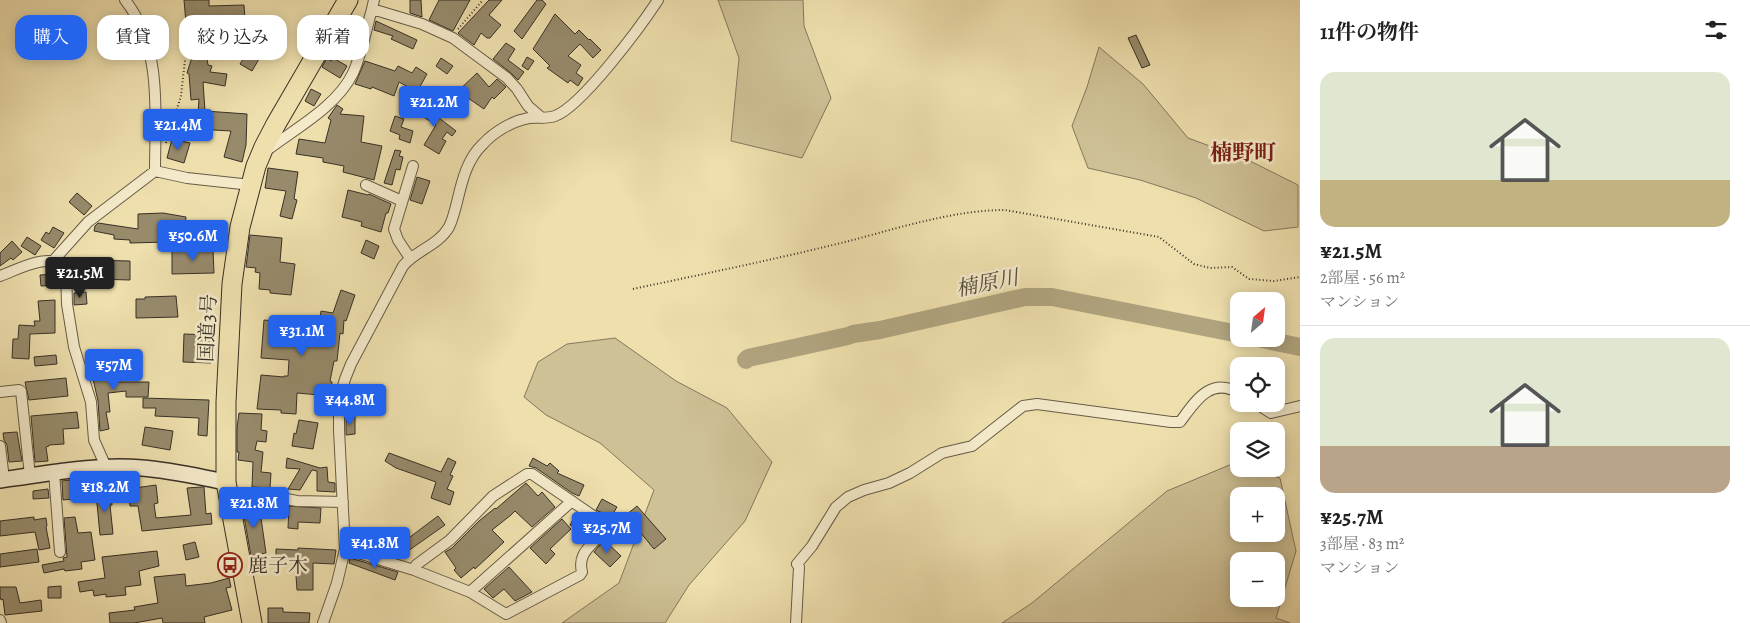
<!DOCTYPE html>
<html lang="ja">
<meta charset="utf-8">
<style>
:root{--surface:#fff;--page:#f2f2f2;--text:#222;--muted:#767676;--line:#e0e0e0;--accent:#2563eb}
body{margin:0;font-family:Alegreya,"Noto Serif JP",serif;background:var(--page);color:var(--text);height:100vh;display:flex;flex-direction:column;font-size:19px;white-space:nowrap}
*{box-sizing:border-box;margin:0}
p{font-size:16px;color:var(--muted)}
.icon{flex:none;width:28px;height:28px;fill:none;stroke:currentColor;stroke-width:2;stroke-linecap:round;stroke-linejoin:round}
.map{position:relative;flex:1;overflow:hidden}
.sheet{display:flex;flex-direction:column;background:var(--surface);width:450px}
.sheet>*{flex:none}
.hud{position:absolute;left:15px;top:15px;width:475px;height:45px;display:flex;gap:10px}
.needle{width:32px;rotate:29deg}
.controls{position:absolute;left:1230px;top:292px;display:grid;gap:10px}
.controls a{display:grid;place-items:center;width:55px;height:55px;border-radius:10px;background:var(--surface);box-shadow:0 2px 12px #0003;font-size:25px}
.price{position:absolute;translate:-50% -42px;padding:0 11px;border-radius:5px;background:var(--accent);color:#fff;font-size:16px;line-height:32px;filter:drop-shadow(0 1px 2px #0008)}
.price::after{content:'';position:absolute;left:50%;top:30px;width:15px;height:11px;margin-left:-8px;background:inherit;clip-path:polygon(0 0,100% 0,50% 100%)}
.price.on{background:#222;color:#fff}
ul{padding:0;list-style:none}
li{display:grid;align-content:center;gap:10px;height:265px;padding:0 20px}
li+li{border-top:1px solid var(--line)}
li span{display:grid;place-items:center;height:155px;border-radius:15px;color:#555}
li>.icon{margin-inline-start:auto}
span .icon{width:90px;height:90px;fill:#fffc;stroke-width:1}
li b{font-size:21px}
h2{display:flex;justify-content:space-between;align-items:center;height:60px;padding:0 20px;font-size:21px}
.pill{padding:0 18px;border-radius:15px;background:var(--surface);box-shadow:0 2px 12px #0003;font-size:18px;line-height:45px}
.pill.on{background:var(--accent);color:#fff}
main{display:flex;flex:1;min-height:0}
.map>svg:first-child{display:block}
.green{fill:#cfc196;stroke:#84785e;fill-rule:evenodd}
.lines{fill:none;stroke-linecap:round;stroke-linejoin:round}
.river{stroke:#b0a47f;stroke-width:18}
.building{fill:#978b6c;stroke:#383025}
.street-casing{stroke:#665c47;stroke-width:12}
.secondary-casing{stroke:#383025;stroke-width:18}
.highway-casing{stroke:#383025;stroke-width:21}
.path{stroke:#383025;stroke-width:2;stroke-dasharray:1 2.5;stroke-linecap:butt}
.street{stroke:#f4eaca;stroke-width:10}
.secondary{stroke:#f4eaca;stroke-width:15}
.highway{stroke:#eedfad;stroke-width:19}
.labels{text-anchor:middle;stroke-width:5;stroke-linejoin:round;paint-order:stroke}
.street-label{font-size:20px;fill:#383025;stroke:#f4eaca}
.poi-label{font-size:20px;fill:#383025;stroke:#f4eaca;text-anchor:start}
.water-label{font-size:21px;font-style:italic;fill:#564d3c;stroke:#f4eaca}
.quarter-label{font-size:22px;font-weight:bold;fill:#7a1f14;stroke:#f4eaca}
</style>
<main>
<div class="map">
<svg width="1300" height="623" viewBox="0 0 1300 623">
<rect width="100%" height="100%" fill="#eedfad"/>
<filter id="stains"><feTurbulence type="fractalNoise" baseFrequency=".004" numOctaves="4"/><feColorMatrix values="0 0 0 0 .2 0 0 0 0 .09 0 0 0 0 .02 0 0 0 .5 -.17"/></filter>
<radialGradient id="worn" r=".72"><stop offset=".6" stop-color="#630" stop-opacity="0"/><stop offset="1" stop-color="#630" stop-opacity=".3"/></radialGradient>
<path class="green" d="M718 0H803L804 26 831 98 802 158 731 141 739 58Z
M1099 47 1143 84 1188 138 1248 160 1298 185V227L1264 231 1196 198 1140 180 1088 168 1072 126 1087 87Z
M615 338 676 381 727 408 772 462 745 521 689 585 665 623H562L619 583 654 490 600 443 546 415 524 397 538 362 567 344Z
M1232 464 1239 466V469H1248L1280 478 1296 551 1276 618 1290 623H1002L1032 603 1167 491ZM1239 496H1276V534H1239ZM1239 561H1276V599H1239Z"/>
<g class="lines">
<path class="river" d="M1262 339 1300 347
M746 360 748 358 848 336 853 334 880 330 1025 297H1052L1239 334"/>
</g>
<path class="building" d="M184 0H209V6L244 5 245 19 207 20 209 39 200 40 199 22 186 23Z
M410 0H421L422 17 410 13Z
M439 0H470L453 31 429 20Z
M489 0H502L489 15 501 25 490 38H487L481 33 474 45 458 33Z
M537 0H542L546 4 522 39 514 31Z
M555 14 575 34 579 30 589 40 590 39 601 50 593 58 580 44 568 56 581 65 576 73 583 78 578 86 570 80 568 83 547 68 550 66 533 49Z
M376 21 417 40 413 49 391 39 393 36 374 30Z
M1136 35 1150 65 1142 68 1128 38Z
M255 40 266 47 252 71 240 64Z
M506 43 515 49 508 60 524 72 518 80 511 73 493 59Z
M205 46 208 65 212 66 210 72 227 74 225 86 203 82 205 111 247 114 246 145 242 162 224 157 231 131 197 129 199 99 191 100 189 74 187 73 194 51V47Z
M527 57 534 61 528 70 522 66Z
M327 58 331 61 333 58 347 66 340 78 322 67Z
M441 58 453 66 447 74 436 66Z
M365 61 395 71 398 66 412 73 416 67 427 74 417 92 399 82 394 96 372 87 371 89 355 84Z
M477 73 489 87 497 79 506 87 494 99 492 97 484 109 468 98 465 101 456 93Z
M311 89 321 94 314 106 305 101Z
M417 100 431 110 430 111 456 131 452 136 447 132 442 139 446 141 439 154 424 145 436 125 411 109Z
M337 105 343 109 340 114 364 116 361 142 382 146 374 180 343 172 344 166 323 162V158L296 154 299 139 325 143 331 120 328 118Z
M395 116 404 119 401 127 413 131 410 143 399 139 400 135 390 131Z
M172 139 190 143 184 163 167 158Z
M395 150 401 151 399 156 403 157 400 170 396 169 392 185 384 183Z
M268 168 298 172 294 199 297 200 292 219 280 216 286 191 265 188Z
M417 177 430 181 422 204 410 200Z
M348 190 368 195 369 194 391 204 388 213H386L381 232 361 226 362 222 342 217Z
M77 193 92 206 84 215 69 202Z
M163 213 186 217 185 228 166 226 167 242 130 243V240L114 239V235L94 231 95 226 98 223 138 229V214Z
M53 227 64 233 54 248 41 240 46 232 49 234Z
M250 235 282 238 280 262 295 264 291 295 270 293V290L259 289 260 273 255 272 256 268 246 267Z
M27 237 41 246 35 255 21 246Z
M366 240 379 246 374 259 361 253Z
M12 241 22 252 13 260 11 258 0 266V253Z
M213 250 214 273 172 274V251Z
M89 260 130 261V280L94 279V274L73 275 72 265 89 264Z
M59 274V285L41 286 40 275Z
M341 290 355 295 346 321 344 320 343 334 340 333 337 361H334L330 381 332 382 331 396 297 393 296 414 281 413V410L257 409 261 375 284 377V376H288L289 360 261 358 264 320 319 325 321 311 333 313Z
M86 292 87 304 74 305V293Z
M176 296 178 317 136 318V299H145V297Z
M55 300V333L30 334 29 359 12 358 13 339H18L19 325 35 326 34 321H40L38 301Z
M184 334 212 335 211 363 183 362Z
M56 355 57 364 35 366 34 357Z
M117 367 118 382H149L148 397H126V391L108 393 110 412H106L109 429 100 431 98 401 91 370Z
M66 378 68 396 29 400 25 382Z
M143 398 209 400 207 436 198 435 199 418 155 416 156 408H143Z
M77 412 79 428 63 429 64 444 49 445V446L46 447 48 461 35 462 31 416Z
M239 413 262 414 261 430 267 431 266 442 257 441 255 450 263 452 261 472 271 473 270 488 252 487 253 462 238 460 239 452H237V428Z
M355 416V434L346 435V417Z
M299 420 318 423 313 449 292 446 294 433 296 434Z
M145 427 173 431 170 450 142 445Z
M17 432 22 461 9 462 7 445 4 440 3 433Z
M389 453 441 472 448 458 456 462 450 475 453 476 447 489 454 492 450 505 431 498 436 482 396 468 385 461Z
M287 458 320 468 327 467 328 482 335 483V492L317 491V471L312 470 300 490 288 489 300 469 286 468Z
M533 458 547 466 550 463 559 471 557 473 584 485 579 496 572 493 536 468 529 466Z
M71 480 74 499 63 500 62 481Z
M526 483 538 496 542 492 555 507 532 527 515 511 511 515 492 530 504 542 475 569 474 567 461 578 454 570 456 568 445 552 452 548 479 521 495 508 496 509Z
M156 485 158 503 154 504 156 518 191 515 187 488 201 487H204L206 514 211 513 212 524 142 531 138 506H130L128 489Z
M48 489 49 498 33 499V491Z
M111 492 112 505H110L113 534 100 535 96 493Z
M602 499 617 507 611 517 596 510Z
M250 504H259L266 553 251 556 242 505Z
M289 506 321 508 320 523 298 522V529L288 528Z
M637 506 666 539 654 549 626 515Z
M576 514 592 523 583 532 570 525Z
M438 516 445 525 408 551 402 543Z
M34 517V520L46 518 47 526 46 527 50 548 39 550 35 532 0 536V521Z
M75 517 78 533 91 532 95 560 81 562 82 569 65 571 64 569 44 573 42 565 64 561 63 558 67 557 64 518Z
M562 519 571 529 550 549 555 554 546 564 530 548Z
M604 540 621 556 610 567 594 552Z
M195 542 199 557 186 560 183 545Z
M382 544 398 549 395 557 379 552Z
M298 548 336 550 334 564 313 563V590H297L296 576H299V560L276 559V549L298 550Z
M37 549 39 562 0 567V554Z
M157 551 159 566 139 571 141 585 125 587 126 595 106 597V594L94 596 93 590 80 592 78 582 105 578 102 557Z
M350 558 398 572 395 580 349 563Z
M509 567 532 592 515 601 504 589 493 598 484 589Z
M185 574 186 586 211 583 229 578 231 587 226 588 232 610 204 617 205 623H163L162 618 134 623H110L109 613 135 610 134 607 158 603 154 577Z
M61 586V598H48V587Z
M0 587H16L20 603 41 600 42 611 5 615 3 599 1 600 0 596Z
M268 608H283V612L310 613 309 623H268Z"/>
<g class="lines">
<defs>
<path id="street" d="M374 0 372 9 422 24 453 38 507 78 517 89 528 106 542 118
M266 147 270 148C298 127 337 106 353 73 362 53 366 30 372 9
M155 171 187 178 251 185
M366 185 402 201
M410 258 398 240 394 229 413 166
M53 261 88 222 155 171C155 115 163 48 125 0
M0 276C17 270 52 250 66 269L67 304 74 347 91 402 94 440 106 467
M0 392 19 390 21 391 30 476
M1257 404 1271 413 1300 406
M0 446 4 479
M54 472 60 552
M527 474H532L605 524C600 544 576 548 582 572L580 575 506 614 470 592 414 570 416 565 450 540 493 496Z
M229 497H276L297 501 343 502
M345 549 414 570
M470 592 572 501
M0 620 1 623
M323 623 337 583 345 549 339 430V400L345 379 351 364 403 266C416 250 438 246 449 227 453 219 455 210 457 202 462 181 467 159 483 144 494 132 512 121 529 118 537 117 547 119 555 116 582 106 641 26 658 0
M796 623 799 567 797 564 812 546 836 507 848 497 864 490 889 483 910 473 942 453 972 446 1023 406 1037 404 1171 422H1180C1195 402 1210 376 1239 393"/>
<path id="secondary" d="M0 480C47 474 94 464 142 468 170 470 199 477 226 482"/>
<path id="highway" d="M252 623 226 482V402L232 284 240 227 256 166 264 147 276 124 348 0"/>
</defs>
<use href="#street" class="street-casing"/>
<use href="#secondary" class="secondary-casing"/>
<use href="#highway" class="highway-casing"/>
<path class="path" d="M458 29 483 0
M166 143 181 96 185 60
M633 289C703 274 772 260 841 243 893 230 951 210 1005 210L1159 237 1194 264 1210 268 1232 267 1249 279 1274 281 1300 277"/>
<use href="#street" class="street"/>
<use href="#secondary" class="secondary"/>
<use href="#highway" class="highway"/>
</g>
<defs>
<symbol id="bus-ring" viewBox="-11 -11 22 22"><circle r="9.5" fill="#f4eaca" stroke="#8f2418" stroke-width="1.5"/><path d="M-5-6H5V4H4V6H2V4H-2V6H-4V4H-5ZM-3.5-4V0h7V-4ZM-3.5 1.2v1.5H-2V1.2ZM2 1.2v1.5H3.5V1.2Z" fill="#8f2418"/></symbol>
</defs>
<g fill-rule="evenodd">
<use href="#bus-ring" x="216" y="551" width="28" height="28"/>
</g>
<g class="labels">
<g class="street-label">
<text transform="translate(207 328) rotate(-87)" y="7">国道3号</text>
</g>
<g class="poi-label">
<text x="248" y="572">鹿子木</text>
</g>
<g class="water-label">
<text transform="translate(987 283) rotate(-11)" y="7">楠原川</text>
</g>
<g class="quarter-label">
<text x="1243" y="160">楠野町</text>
</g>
</g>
<rect width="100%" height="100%" filter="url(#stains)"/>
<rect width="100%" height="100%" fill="url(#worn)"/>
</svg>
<div class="controls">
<a><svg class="needle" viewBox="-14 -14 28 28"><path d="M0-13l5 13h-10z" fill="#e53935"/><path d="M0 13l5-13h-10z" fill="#767676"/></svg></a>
<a><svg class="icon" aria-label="locate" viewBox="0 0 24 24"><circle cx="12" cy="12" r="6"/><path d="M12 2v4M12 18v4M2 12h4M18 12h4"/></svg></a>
<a><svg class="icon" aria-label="layers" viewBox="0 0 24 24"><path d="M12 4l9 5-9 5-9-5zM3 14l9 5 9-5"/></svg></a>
<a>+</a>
<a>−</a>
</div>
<b class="price" style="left:434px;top:128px">¥21.2M</b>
<b class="price" style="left:178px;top:151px">¥21.4M</b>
<b class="price" style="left:193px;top:262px">¥50.6M</b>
<b class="price on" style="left:80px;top:299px">¥21.5M</b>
<b class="price" style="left:302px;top:357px">¥31.1M</b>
<b class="price" style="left:114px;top:391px">¥57M</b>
<b class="price" style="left:350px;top:426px">¥44.8M</b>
<b class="price" style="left:105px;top:513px">¥18.2M</b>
<b class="price" style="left:254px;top:529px">¥21.8M</b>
<b class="price" style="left:607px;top:554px">¥25.7M</b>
<b class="price" style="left:375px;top:569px">¥41.8M</b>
<div class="hud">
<a class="pill on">購入</a>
<a class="pill">賃貸</a>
<a class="pill">絞り込み</a>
<a class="pill">新着</a>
</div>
</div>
<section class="sheet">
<h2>11件の物件<svg class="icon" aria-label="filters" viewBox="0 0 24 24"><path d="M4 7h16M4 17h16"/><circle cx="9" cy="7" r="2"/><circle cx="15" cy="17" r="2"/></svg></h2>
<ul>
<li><span style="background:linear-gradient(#dfe7d0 70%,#c2b280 0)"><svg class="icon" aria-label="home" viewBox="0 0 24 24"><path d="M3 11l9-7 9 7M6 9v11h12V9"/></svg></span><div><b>¥21.5M</b><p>2部屋 · 56 m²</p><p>マンション</p></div></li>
<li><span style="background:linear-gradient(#dfe7d0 70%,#b9a48a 0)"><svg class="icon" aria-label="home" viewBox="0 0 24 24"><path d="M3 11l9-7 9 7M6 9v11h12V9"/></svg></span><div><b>¥25.7M</b><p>3部屋 · 83 m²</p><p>マンション</p></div></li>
</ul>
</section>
</main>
